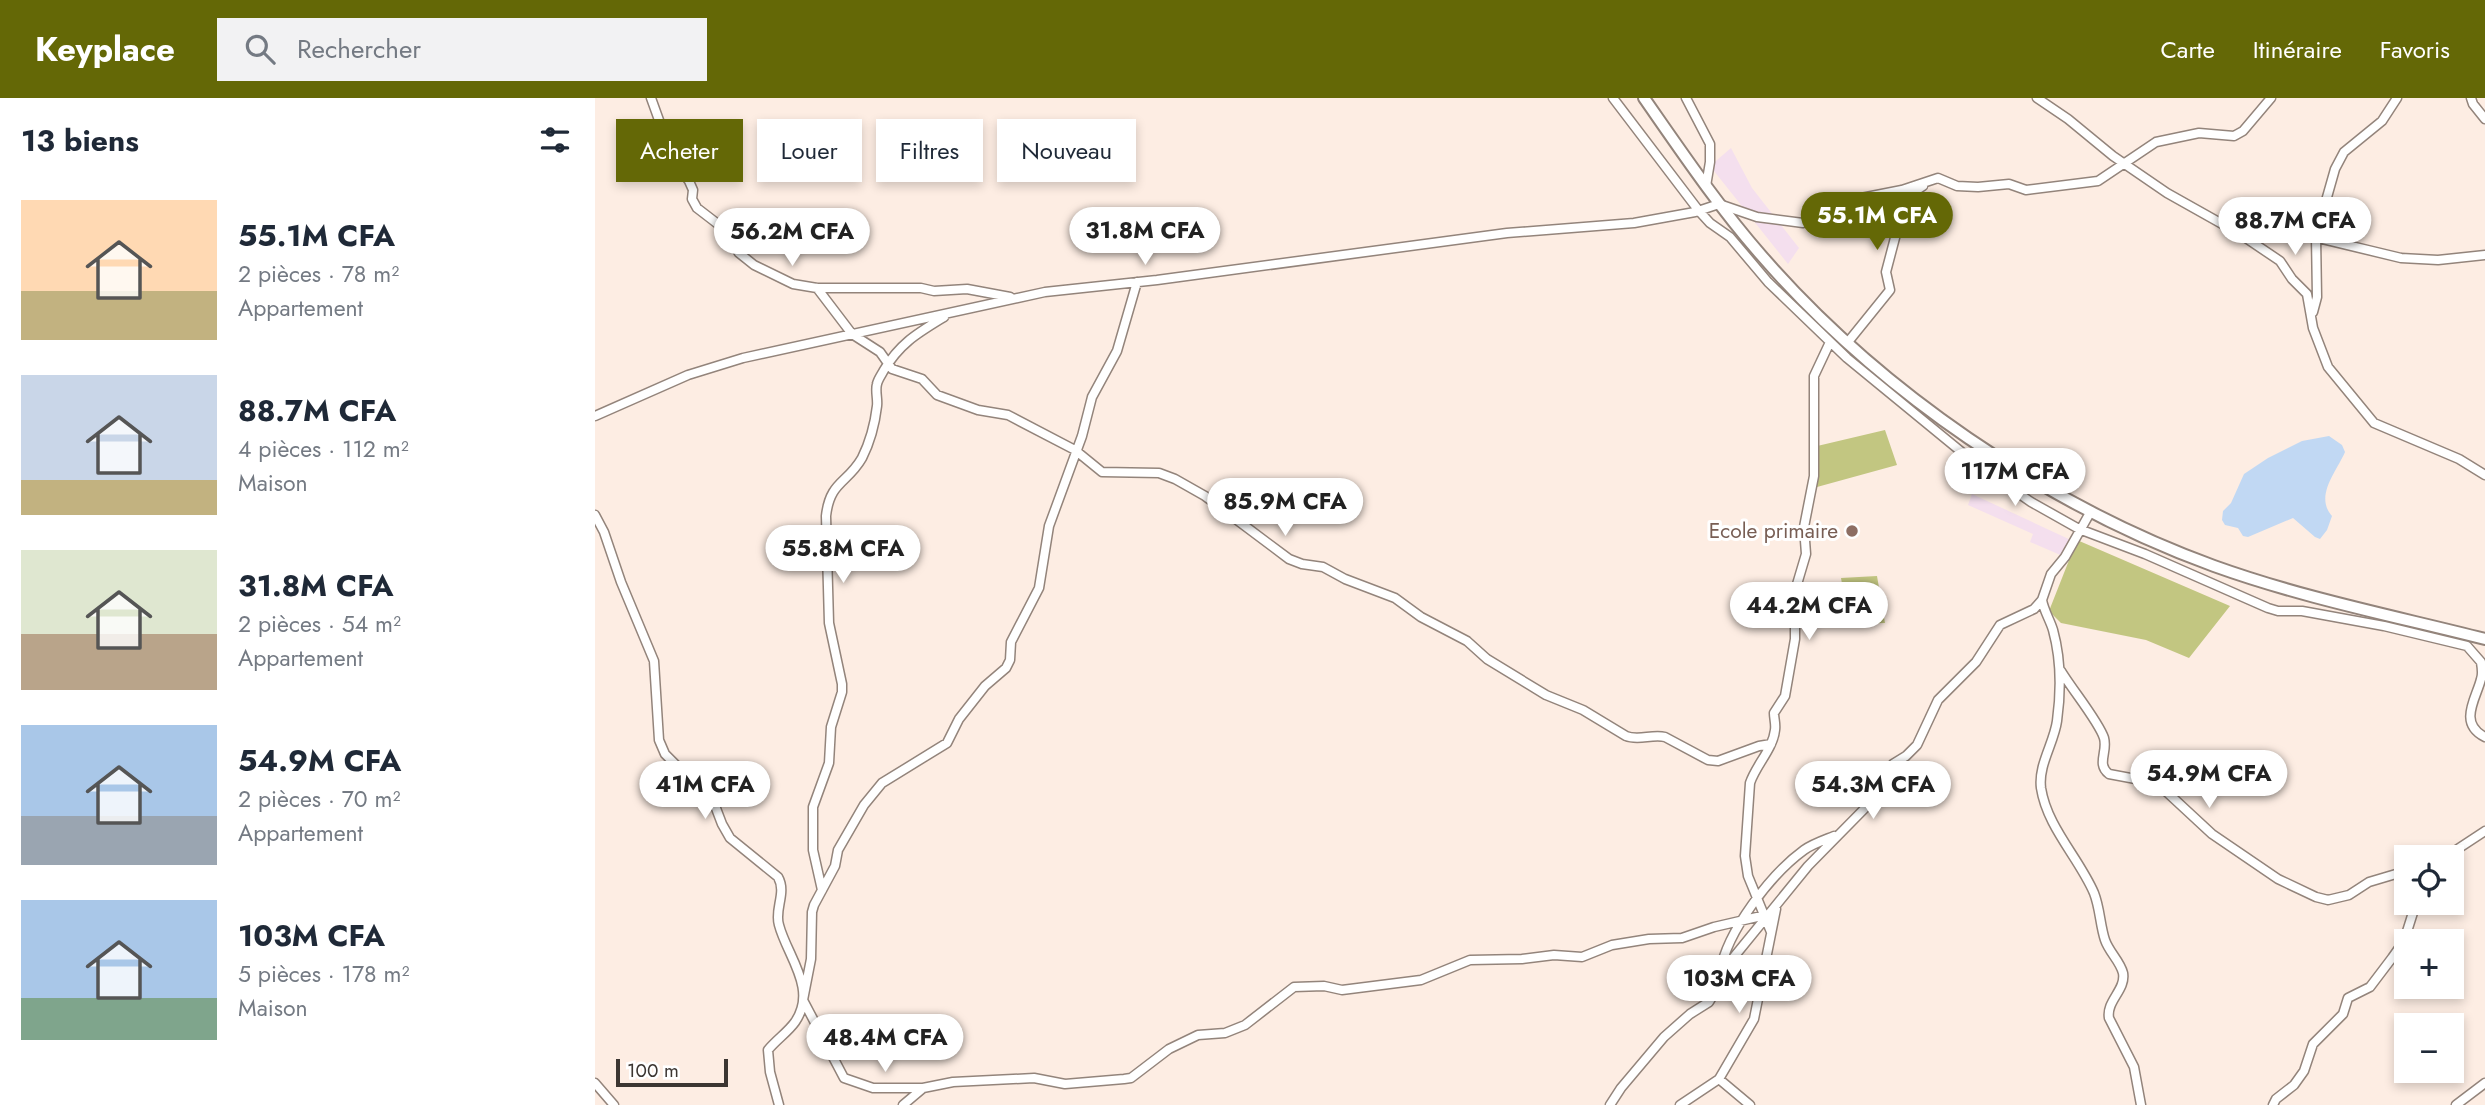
<!DOCTYPE html>
<html lang="fr">
<meta charset="utf-8">
<style>
:root{--surface:#fff;--page:#f2f2f3;--text:#1f2937;--muted:#747a83;--accent:#646806}
body{margin:0;font-family:Jost,sans-serif;background:var(--page);color:var(--text);height:100vh;display:flex;flex-direction:column;font-size:26px;white-space:nowrap}
*{box-sizing:border-box;margin:0}
p{font-size:23px;color:var(--muted)}
.icon{flex:none;width:38px;height:38px;fill:none;stroke:currentColor;stroke-width:2;stroke-linecap:round;stroke-linejoin:round}
.map{position:relative;flex:1;overflow:hidden}
.drawer{display:flex;flex-direction:column;background:var(--surface);width:595px}
.drawer>*{flex:none}
.top-card{position:absolute;left:21px;top:21px;width:665px;height:63px;display:flex;gap:14px}
.tools{position:absolute;left:1799px;top:747px;display:grid;gap:14px}
.tools a{display:grid;place-items:center;width:70px;height:70px;border-radius:0px;background:var(--surface);box-shadow:0 4px 10px #0003;font-size:35px}
.scale{position:absolute;left:21px;bottom:18px;width:112px;box-sizing:border-box;padding-left:7px;border:4px solid #3c3632;border-top:0;font-size:19px;line-height:24px;white-space:nowrap;color:#3c3632;-webkit-text-stroke:5px #fff;paint-order:stroke}
.price{position:absolute;translate:-50% -60px;padding:0 16px;border-radius:24px;background:#fff;color:#222;font-size:23px;line-height:46px;filter:drop-shadow(0 2px 4px #0008)}
.price::after{content:'';position:absolute;left:50%;top:42px;width:21px;height:16px;margin-left:-10px;background:inherit;clip-path:polygon(0 0,100% 0,50% 100%)}
.price.current{background:var(--accent);color:#fff}
ul{padding:0;list-style:none}
li{display:flex;align-items:center;gap:21px;height:175px;padding:0 21px}
li span{display:grid;place-items:center;flex:none;width:196px;height:140px;border-radius:0px;color:#555}
li>.icon{margin-inline-start:auto}
span .icon{width:84px;height:84px;fill:#fffc;stroke-width:1}
li b{font-size:30px}
h2{display:flex;justify-content:space-between;align-items:center;height:84px;padding:0 21px;font-size:30px}
.tag{padding:0 24px;border-radius:0px;background:var(--surface);box-shadow:0 4px 10px #0003;font-size:24px;line-height:63px}
.tag.current{background:var(--accent);color:#fff}
header{display:flex;align-items:center;gap:42px;box-sizing:border-box;height:98px;padding:0 35px;background:var(--accent);color:#fff}
header strong{font-size:33px}
nav{display:flex;gap:38px;margin-inline-start:auto;font-size:24px}
.search{width:490px;height:63px;background:var(--page);display:flex;align-items:center;gap:18px;box-sizing:border-box;padding:0 24px;border-radius:0px;color:var(--muted);font-size:26px}
main{display:flex;flex:1;min-height:0}
.map>svg:first-child{display:block}
.commercial{fill:#f4dfee}
.green{fill:#c2c681}
.water{fill:#c1d8f3}
.lines{fill:none;stroke-linecap:round;stroke-linejoin:round}
.minor-casing{stroke:#93847b;stroke-width:11}
.major-casing{stroke:#93847b;stroke-width:14}
.minor{stroke:#fff;stroke-width:8}
.major{stroke:#fff;stroke-width:10}
.education-dot{fill:#8d6e63;stroke:#fff;stroke-width:2.5}
.labels{text-anchor:middle;stroke-width:6;stroke-linejoin:round;paint-order:stroke}
.education-label{font-size:21px;fill:#785e54;stroke:#fff;text-anchor:end}
</style>
<header>
<strong>Keyplace</strong>
<div class="search"><svg class="icon" aria-label="search" viewBox="0 0 24 24"><circle cx="10" cy="10" r="6"/><path d="M15 15l6 6"/></svg>Rechercher</div>
<nav><a>Carte</a><a>Itinéraire</a><a>Favoris</a></nav>
</header>
<main>
<section class="drawer">
<h2>13 biens<svg class="icon" aria-label="filters" viewBox="0 0 24 24"><path d="M4 7h16M4 17h16"/><circle cx="9" cy="7" r="2"/><circle cx="15" cy="17" r="2"/></svg></h2>
<ul>
<li><span style="background:linear-gradient(#ffd9b3 65%,#c2b280 0)"><svg class="icon" aria-label="home" viewBox="0 0 24 24"><path d="M3 11l9-7 9 7M6 9v11h12V9"/></svg></span><div><b>55.1M CFA</b><p>2 pièces · 78 m²</p><p>Appartement</p></div></li>
<li><span style="background:linear-gradient(#c9d6e8 75%,#c2b280 0)"><svg class="icon" aria-label="home" viewBox="0 0 24 24"><path d="M3 11l9-7 9 7M6 9v11h12V9"/></svg></span><div><b>88.7M CFA</b><p>4 pièces · 112 m²</p><p>Maison</p></div></li>
<li><span style="background:linear-gradient(#dfe7d0 60%,#b9a48a 0)"><svg class="icon" aria-label="home" viewBox="0 0 24 24"><path d="M3 11l9-7 9 7M6 9v11h12V9"/></svg></span><div><b>31.8M CFA</b><p>2 pièces · 54 m²</p><p>Appartement</p></div></li>
<li><span style="background:linear-gradient(#a9c7e8 65%,#9aa5b1 0)"><svg class="icon" aria-label="home" viewBox="0 0 24 24"><path d="M3 11l9-7 9 7M6 9v11h12V9"/></svg></span><div><b>54.9M CFA</b><p>2 pièces · 70 m²</p><p>Appartement</p></div></li>
<li><span style="background:linear-gradient(#a9c7e8 70%,#7fa58c 0)"><svg class="icon" aria-label="home" viewBox="0 0 24 24"><path d="M3 11l9-7 9 7M6 9v11h12V9"/></svg></span><div><b>103M CFA</b><p>5 pièces · 178 m²</p><p>Maison</p></div></li>
</ul>
</section>
<div class="map">
<svg width="1890" height="1007" viewBox="0 0 1890 1007">
<rect width="100%" height="100%" fill="#fdede3"/>
<path class="commercial" d="M1136 50 1157 90 1204 150 1193 166 1115 68Z
M1377 396 1478 443 1470 459 1435 444 1438 436 1373 407Z"/>
<path class="green" d="M1290 332 1302 367 1222 389 1219 378 1218 349Z
M1482 442 1635 508 1594 560 1551 542 1466 525 1454 513Z
M1282 478 1290 525 1254 526 1246 480Z"/>
<path class="water" d="M1734 338 1747 347 1750 354C1742 373 1719 398 1737 418L1732 432 1725 441 1720 439 1698 420 1653 439 1648 438 1643 430 1630 427 1627 422 1628 413 1636 405 1649 376 1673 360 1707 343Z"/>
<g class="lines">
<defs>
<path id="minor" d="M56 0 78 61 94 83 98 92 97 101 102 110 128 130 144 155 159 167 198 186 222 190H326L339 193 372 191 415 199
M1018 0 1104 113 1115 125 1135 139 1173 184 1252 260 1380 365 1436 404 1484 431 1550 456 1673 510 1683 513H1707L1789 528 1872 548 1886 564C1887 570 1888 576 1886 581 1882 599 1862 625 1890 639
M1091 0 1115 46V64L1111 88
M1442 0 1473 21 1518 58 1572 95 1645 136 1685 163 1697 181 1712 196 1718 230 1733 269 1779 325 1864 361 1890 377
M1876 0 1878 6 1890 21
M1645 136 1690 132 1806 160 1843 162 1890 157
M542 184 522 253 497 299 487 338 454 428 444 490 416 544 415 562 411 570 390 588 364 621 352 645 287 685 269 707 243 752 240 768 219 807 217 814 216 861 208 902 249 980 278 990H328L358 984 439 980 470 986 529 981 536 980 574 951 603 937 630 935 650 927 699 889 729 888 747 892 826 882 875 862 927 861 959 857 987 859 1017 847 1054 841 1087 840 1119 829 1175 816
M222 190 257 236 285 254 297 271 327 281 342 297 383 312 413 317 480 352 507 374 564 375 580 381 610 398 694 461 707 466 728 469 750 481 800 500 826 519 872 543 892 561 951 597 988 612 1031 638C1043 643 1057 636 1070 639L1113 662 1123 663 1164 648 1176 646
M1718 214 1722 199 1721 138 1740 71 1749 54 1787 23 1802 0
M1253 244 1295 192 1291 174 1306 117 1316 96 1328 88
M0 318 93 277 148 260 450 194 562 182 912 135 1039 125 1100 114 1124 106 1162 119 1208 125 1215 123 1246 104 1307 92 1343 80 1362 88 1383 89 1414 86 1431 92 1503 83 1561 44 1604 35 1639 38 1648 33 1676 0
M0 417 9 434 26 484 59 563 64 642 70 656 119 705 127 726 135 740 183 779C192 795 179 811 184 827 192 858 223 891 200 924 193 934 181 942 173 952L175 974 184 1007
M1447 502C1449 513 1455 522 1458 532 1466 561 1466 594 1462 623 1459 645 1443 667 1446 690 1452 729 1484 760 1499 795 1505 810 1505 827 1510 842 1514 854 1525 863 1528 875 1531 892 1511 903 1514 920L1539 969 1546 1007
M1466 573C1476 590 1504 624 1509 640 1513 654 1501 666 1514 676L1562 685 1617 736 1683 781 1721 799 1733 802 1754 797 1774 784 1811 773
M1849 760 1890 733
M227 792 218 752V709L234 665 236 629 247 594V586L234 525 231 418C235 383 252 386 267 360 275 344 280 325 282 308 283 301 280 293 282 286 283 281 287 276 289 272 305 245 323 235 349 219
M1176 834 1153 778 1150 758 1155 685C1161 667 1178 651 1180 632 1181 626 1179 621 1179 615L1190 598 1200 541V493L1211 456 1209 429 1219 378V278L1235 244
M1125 874C1132 833 1176 776 1209 752 1217 746 1229 742 1239 738
M1124 981 1155 1007
M0 985 19 1007
M308 1007 327 991
M1015 1007 1026 990 1069 939 1095 916 1114 904 1120 894 1125 876 1213 768 1277 703 1298 666 1311 658 1322 647 1343 602 1381 564 1405 527 1439 511 1447 502 1456 476 1470 459 1496 413
M1085 1007 1124 981 1159 921 1181 811
M1678 1007 1681 1001 1699 987 1709 973 1718 946 1748 916 1753 900 1775 889 1797 860 1809 843 1821 805
M1861 1007 1890 985"/>
<path id="major" d="M1049 0C1086 53 1123 108 1166 157 1283 292 1451 407 1619 468 1708 500 1799 518 1890 541"/>
</defs>
<use href="#minor" class="minor-casing"/>
<use href="#major" class="major-casing"/>
<use href="#minor" class="minor"/>
<use href="#major" class="major"/>
</g>
<circle class="education-dot" cx="1257" cy="433" r="7"/>
<g class="labels">
<g class="education-label">
<text x="1243" y="440">Ecole primaire</text>
</g>
</g>
</svg>
<div class="tools">
<a><svg class="icon" aria-label="locate" viewBox="0 0 24 24"><circle cx="12" cy="12" r="6"/><path d="M12 2v4M12 18v4M2 12h4M18 12h4"/></svg></a>
<a>+</a>
<a>−</a>
</div>
<div class="scale">100 m</div>
<b class="price current" style="left:1282px;top:154px">55.1M CFA</b>
<b class="price" style="left:1700px;top:159px">88.7M CFA</b>
<b class="price" style="left:550px;top:169px">31.8M CFA</b>
<b class="price" style="left:197px;top:170px">56.2M CFA</b>
<b class="price" style="left:1420px;top:410px">117M CFA</b>
<b class="price" style="left:690px;top:440px">85.9M CFA</b>
<b class="price" style="left:248px;top:487px">55.8M CFA</b>
<b class="price" style="left:1214px;top:544px">44.2M CFA</b>
<b class="price" style="left:1614px;top:712px">54.9M CFA</b>
<b class="price" style="left:110px;top:723px">41M CFA</b>
<b class="price" style="left:1278px;top:723px">54.3M CFA</b>
<b class="price" style="left:1144px;top:917px">103M CFA</b>
<b class="price" style="left:290px;top:976px">48.4M CFA</b>
<div class="top-card">
<a class="tag current">Acheter</a>
<a class="tag">Louer</a>
<a class="tag">Filtres</a>
<a class="tag">Nouveau</a>
</div>
</div>
</main>
